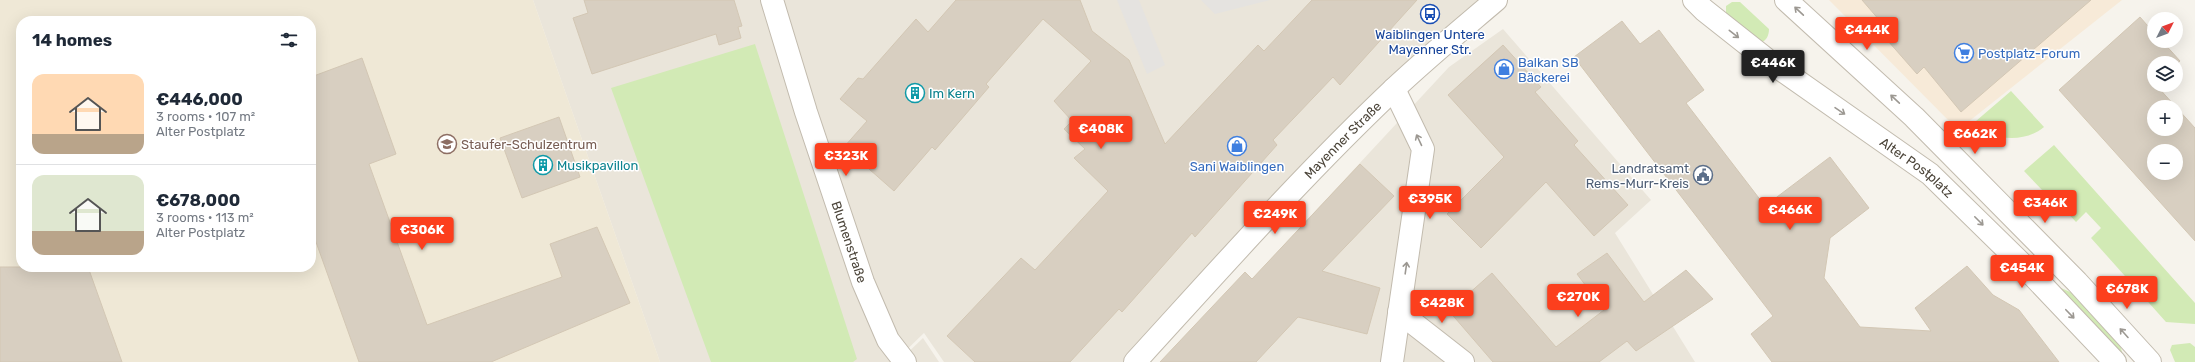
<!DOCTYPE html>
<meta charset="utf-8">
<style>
:root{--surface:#fff;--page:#f2f2f3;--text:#1f2937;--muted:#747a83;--line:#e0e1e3;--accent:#fc3f1d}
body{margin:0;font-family:Rubik,sans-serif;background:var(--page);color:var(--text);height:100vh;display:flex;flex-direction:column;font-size:15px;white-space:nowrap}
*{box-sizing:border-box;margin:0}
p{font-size:13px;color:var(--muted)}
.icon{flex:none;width:22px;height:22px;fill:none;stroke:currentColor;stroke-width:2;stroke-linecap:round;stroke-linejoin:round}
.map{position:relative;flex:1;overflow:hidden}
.sheet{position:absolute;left:16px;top:16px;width:300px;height:256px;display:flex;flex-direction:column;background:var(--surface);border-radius:16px;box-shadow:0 4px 16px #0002}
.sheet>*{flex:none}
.needle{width:26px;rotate:48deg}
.fabs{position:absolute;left:2147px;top:12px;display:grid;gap:8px}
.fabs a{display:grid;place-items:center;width:36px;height:36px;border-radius:50%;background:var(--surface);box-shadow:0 4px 16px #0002;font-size:20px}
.price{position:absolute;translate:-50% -34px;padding:0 9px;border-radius:4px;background:var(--accent);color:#fff;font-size:13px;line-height:26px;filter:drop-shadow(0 1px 2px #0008)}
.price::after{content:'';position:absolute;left:50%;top:24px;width:12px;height:9px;margin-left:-6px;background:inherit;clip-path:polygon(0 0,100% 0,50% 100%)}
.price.on{background:#222;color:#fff}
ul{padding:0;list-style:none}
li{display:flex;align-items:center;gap:12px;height:100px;padding:0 16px}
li+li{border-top:1px solid var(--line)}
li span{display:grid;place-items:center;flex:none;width:112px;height:80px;border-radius:12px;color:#555}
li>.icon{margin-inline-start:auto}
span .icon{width:48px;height:48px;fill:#fffc;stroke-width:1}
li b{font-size:17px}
h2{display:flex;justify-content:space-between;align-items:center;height:48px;padding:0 16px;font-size:17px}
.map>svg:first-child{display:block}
.residential{fill:#eae5da}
.commercial{fill:#f7ead8}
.education{fill:#efe8d6;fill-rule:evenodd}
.green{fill:#d2eab5}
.parking{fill:#e5e3e0}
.building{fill:#d8cfc1;stroke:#d3c7b4;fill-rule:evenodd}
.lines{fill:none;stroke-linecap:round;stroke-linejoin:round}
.minor-casing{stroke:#c2bbae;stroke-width:24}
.tertiary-casing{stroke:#c2bbae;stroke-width:24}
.minor{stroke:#fff;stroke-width:22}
.tertiary{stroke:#fff;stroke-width:22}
.oneway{stroke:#9c9892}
.labels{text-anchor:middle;stroke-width:3;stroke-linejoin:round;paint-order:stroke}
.transit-label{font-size:13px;fill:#164399;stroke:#fff}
.shop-label{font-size:13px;fill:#366cbe;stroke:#fff;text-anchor:start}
.culture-label{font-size:13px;fill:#0d838f;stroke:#fff;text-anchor:start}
.street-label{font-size:13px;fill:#4b4439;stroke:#fff}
.education-label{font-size:13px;fill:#785e54;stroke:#fff;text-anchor:start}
.service-label{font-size:13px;fill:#4e5e75;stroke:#fff;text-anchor:end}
</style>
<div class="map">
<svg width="2195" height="362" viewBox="0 0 2195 362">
<rect width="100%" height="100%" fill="#f6f3ec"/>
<path class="residential" d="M533 0H1481L1136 362H944L924 333 894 362H660Z
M1503 29 1651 200 1615 233 1695 362H1175L1449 67Z
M923 338 939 362H898Z"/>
<path class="commercial" d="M1829 0H2122L1958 130Z"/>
<path class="education" d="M0 0H533L660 362H0ZM21 21H311V267H21Z"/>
<path class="green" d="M1732 2H1740L1769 29C1769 36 1766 41 1760 43L1726 18V6Z
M755 44 857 359 853 362H711L611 88Z
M2011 91 2044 127C2022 145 1993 138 1969 127Z
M2054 145 2195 303V324L2166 322 2091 238 2101 228 2086 212 2076 222 2064 209 2062 211 2024 171Z
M2054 285 2077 295 2119 340 2123 356Z
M2190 343 2195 347V362H2175L2170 350 2172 345Z"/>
<path class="parking" d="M1117 0H1139L1165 65 1147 74Z
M1201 0H1270L1215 14Z"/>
<path class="building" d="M584 0H734L742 26 738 27 741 38 719 45 716 34 592 74 573 18 588 13Z
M956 0H1080L1092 31 1129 60 1165 144 1258 45 1264 51 1312 0H1417L1340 85 1333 77 1273 140 1277 145 1195 237 1192 233 1122 312 1119 309 1070 362H975L947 336 1021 258 1035 270 1108 191 1074 158 1085 149 1064 129 1072 121 1054 101 1091 61 1043 19 986 84 989 87 935 150 932 147 894 191 844 147 867 121 840 99 858 78 863 79 916 19 928 32Z
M1862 0H2091L1961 112 1924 67 1917 74 1888 41 1893 36Z
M2140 17 2154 33V41H2162L2180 61 2176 65V63H2154V85H2156L2195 128V241L2059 90ZM2154 107H2176V129H2154ZM2154 151H2176V173H2154Z
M1622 21 1640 44 1659 30 1704 90 1686 103 1765 206 1830 157 1869 208 1830 238 1824 278 1860 327 1931 331 1915 308 1967 266 1993 295 2019 310 2059 362H1772L1751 334 1773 316 1574 57Z
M1503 45 1541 87 1535 92 1578 141 1574 145 1628 205 1594 236 1546 182 1481 248 1447 214 1504 157 1448 95Z
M362 58 396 154 369 164 427 325 562 277 550 244 597 227 630 303 491 362H359L311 228V77Z
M559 117 580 177 522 198 500 138Z
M1360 164 1394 196 1322 271 1380 288 1367 334 1298 317 1256 362H1160L1245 272 1252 279Z
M1607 253 1644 302 1686 270 1713 299 1636 351 1627 341 1599 362H1493L1449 311 1492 273 1556 347 1604 310 1577 274Z
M0 267H88L122 362H0Z"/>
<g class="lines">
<defs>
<g id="minor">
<path id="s1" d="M772 0 806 112 863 282 888 340 905 362"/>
<path d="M1399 312 1463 362"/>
<path id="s2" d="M1135 362C1220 269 1304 174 1395 88 1428 57 1462 29 1496 0"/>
<path d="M1392 362 1423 149 1394 89"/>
</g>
<g id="tertiary">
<path id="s3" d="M1694 0 1704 10 1766 59 1930 174 2022 264 2115 362"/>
<path d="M1786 0 1914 117 2077 282 2150 362"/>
</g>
</defs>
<use href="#minor" class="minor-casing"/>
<use href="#tertiary" class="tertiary-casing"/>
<use href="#minor" class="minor"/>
<use href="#tertiary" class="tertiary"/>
</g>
<defs><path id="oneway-shaft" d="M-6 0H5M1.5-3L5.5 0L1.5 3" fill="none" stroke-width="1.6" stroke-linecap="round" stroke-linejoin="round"/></defs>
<g class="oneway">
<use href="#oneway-shaft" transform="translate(1799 11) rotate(-137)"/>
<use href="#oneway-shaft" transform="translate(1734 34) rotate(38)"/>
<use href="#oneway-shaft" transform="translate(1895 99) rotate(-137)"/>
<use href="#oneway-shaft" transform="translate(1840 111) rotate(34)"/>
<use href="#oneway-shaft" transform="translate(1419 140) rotate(-115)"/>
<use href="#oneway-shaft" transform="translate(1979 221) rotate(45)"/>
<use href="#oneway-shaft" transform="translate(1406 268) rotate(-82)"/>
<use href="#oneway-shaft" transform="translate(2070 314) rotate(46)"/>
<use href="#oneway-shaft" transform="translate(2124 333) rotate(-132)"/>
</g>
<defs>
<symbol id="bus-ring" viewBox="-11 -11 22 22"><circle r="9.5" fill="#fff" stroke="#1a4fb4" stroke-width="1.5"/><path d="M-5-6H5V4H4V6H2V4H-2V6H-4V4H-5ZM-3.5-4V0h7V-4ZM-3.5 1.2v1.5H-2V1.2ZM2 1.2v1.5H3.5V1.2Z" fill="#1a4fb4"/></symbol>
<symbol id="supermarket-ring" viewBox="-11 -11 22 22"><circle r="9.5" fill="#fff" stroke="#3f7fe0" stroke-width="1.5"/><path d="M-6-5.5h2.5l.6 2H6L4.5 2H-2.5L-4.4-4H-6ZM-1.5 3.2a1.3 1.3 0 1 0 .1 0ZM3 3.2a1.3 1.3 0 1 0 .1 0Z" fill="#3f7fe0"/></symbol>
<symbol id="shop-ring" viewBox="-11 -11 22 22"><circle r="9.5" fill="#fff" stroke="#3f7fe0" stroke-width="1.5"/><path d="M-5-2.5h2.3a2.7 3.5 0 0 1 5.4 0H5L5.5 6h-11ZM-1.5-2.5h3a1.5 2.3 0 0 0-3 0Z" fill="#3f7fe0"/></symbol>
<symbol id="building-ring" viewBox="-11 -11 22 22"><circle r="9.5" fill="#fff" stroke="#0f9aa8" stroke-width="1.5"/><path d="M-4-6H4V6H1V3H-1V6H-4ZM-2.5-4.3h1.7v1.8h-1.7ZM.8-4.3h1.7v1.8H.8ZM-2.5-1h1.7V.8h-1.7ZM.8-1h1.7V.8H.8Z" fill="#0f9aa8"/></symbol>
<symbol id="school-ring" viewBox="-11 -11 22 22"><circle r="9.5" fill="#fff" stroke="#8d6e63" stroke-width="1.5"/><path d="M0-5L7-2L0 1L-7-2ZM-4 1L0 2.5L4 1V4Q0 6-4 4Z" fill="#8d6e63"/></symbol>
<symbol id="civic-ring" viewBox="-11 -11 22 22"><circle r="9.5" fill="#fff" stroke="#5c6f8a" stroke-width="1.5"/><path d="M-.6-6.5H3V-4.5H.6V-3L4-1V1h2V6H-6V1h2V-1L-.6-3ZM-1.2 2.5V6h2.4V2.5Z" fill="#5c6f8a"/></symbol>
</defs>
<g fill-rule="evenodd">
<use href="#bus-ring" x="1419" y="3" width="22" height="22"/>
<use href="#supermarket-ring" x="1953" y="42" width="22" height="22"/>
<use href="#shop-ring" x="1493" y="58" width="22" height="22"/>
<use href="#building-ring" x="904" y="82" width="22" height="22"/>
<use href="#school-ring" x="436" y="133" width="22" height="22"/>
<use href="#shop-ring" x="1226" y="135" width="22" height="22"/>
<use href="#building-ring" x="532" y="154" width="22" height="22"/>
<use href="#civic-ring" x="1692" y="164" width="22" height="22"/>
</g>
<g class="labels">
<g class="transit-label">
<text x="1430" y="39">Waiblingen Untere<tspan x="1430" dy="15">Mayenner Str.</tspan></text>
</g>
<g class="shop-label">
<text x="1978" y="58">Postplatz-Forum</text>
<text x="1518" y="67">Balkan SB<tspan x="1518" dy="15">Bäckerei</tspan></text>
<text x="1237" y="171" text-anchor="middle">Sani Waiblingen</text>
</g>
<g class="culture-label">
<text x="929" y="98">Im Kern</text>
<text x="557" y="170">Musikpavillon</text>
</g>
<g class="street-label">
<text dy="5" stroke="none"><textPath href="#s2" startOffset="304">Mayenner Straße</textPath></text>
<text dy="5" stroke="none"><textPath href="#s3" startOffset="279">Alter Postplatz</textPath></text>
<text dy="5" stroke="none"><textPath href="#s1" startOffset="254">Blumenstraße</textPath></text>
</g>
<g class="education-label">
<text x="461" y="149">Staufer-Schulzentrum</text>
</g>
<g class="service-label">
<text x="1689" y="173">Landratsamt<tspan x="1689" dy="15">Rems-Murr-Kreis</tspan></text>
</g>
</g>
</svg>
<div class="fabs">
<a><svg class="needle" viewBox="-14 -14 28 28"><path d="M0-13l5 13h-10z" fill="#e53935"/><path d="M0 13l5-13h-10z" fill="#747a83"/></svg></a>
<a><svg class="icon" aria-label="layers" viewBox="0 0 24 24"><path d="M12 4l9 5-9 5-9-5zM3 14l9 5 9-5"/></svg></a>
<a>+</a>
<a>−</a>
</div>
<b class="price" style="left:1867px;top:51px">€444K</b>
<b class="price on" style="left:1773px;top:84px">€446K</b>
<b class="price" style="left:1101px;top:150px">€408K</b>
<b class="price" style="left:1975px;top:155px">€662K</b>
<b class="price" style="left:846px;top:177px">€323K</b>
<b class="price" style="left:1430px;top:220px">€395K</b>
<b class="price" style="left:2045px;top:224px">€346K</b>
<b class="price" style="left:1790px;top:231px">€466K</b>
<b class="price" style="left:1275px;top:235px">€249K</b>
<b class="price" style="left:422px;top:251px">€306K</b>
<b class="price" style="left:2022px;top:289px">€454K</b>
<b class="price" style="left:2127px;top:310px">€678K</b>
<b class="price" style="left:1578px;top:318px">€270K</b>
<b class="price" style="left:1442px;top:324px">€428K</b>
<section class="sheet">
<h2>14 homes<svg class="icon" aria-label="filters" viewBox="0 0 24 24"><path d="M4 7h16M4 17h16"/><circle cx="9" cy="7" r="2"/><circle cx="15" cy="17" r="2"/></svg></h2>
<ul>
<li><span style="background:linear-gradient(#ffd9b3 75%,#b9a48a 0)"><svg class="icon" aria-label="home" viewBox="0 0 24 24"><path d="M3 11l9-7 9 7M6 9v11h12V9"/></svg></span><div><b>€446,000</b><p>3 rooms · 107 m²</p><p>Alter Postplatz</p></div></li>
<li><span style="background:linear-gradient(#dfe7d0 70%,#b9a48a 0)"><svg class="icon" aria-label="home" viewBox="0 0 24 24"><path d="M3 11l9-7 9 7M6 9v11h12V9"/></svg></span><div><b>€678,000</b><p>3 rooms · 113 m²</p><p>Alter Postplatz</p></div></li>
</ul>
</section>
</div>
